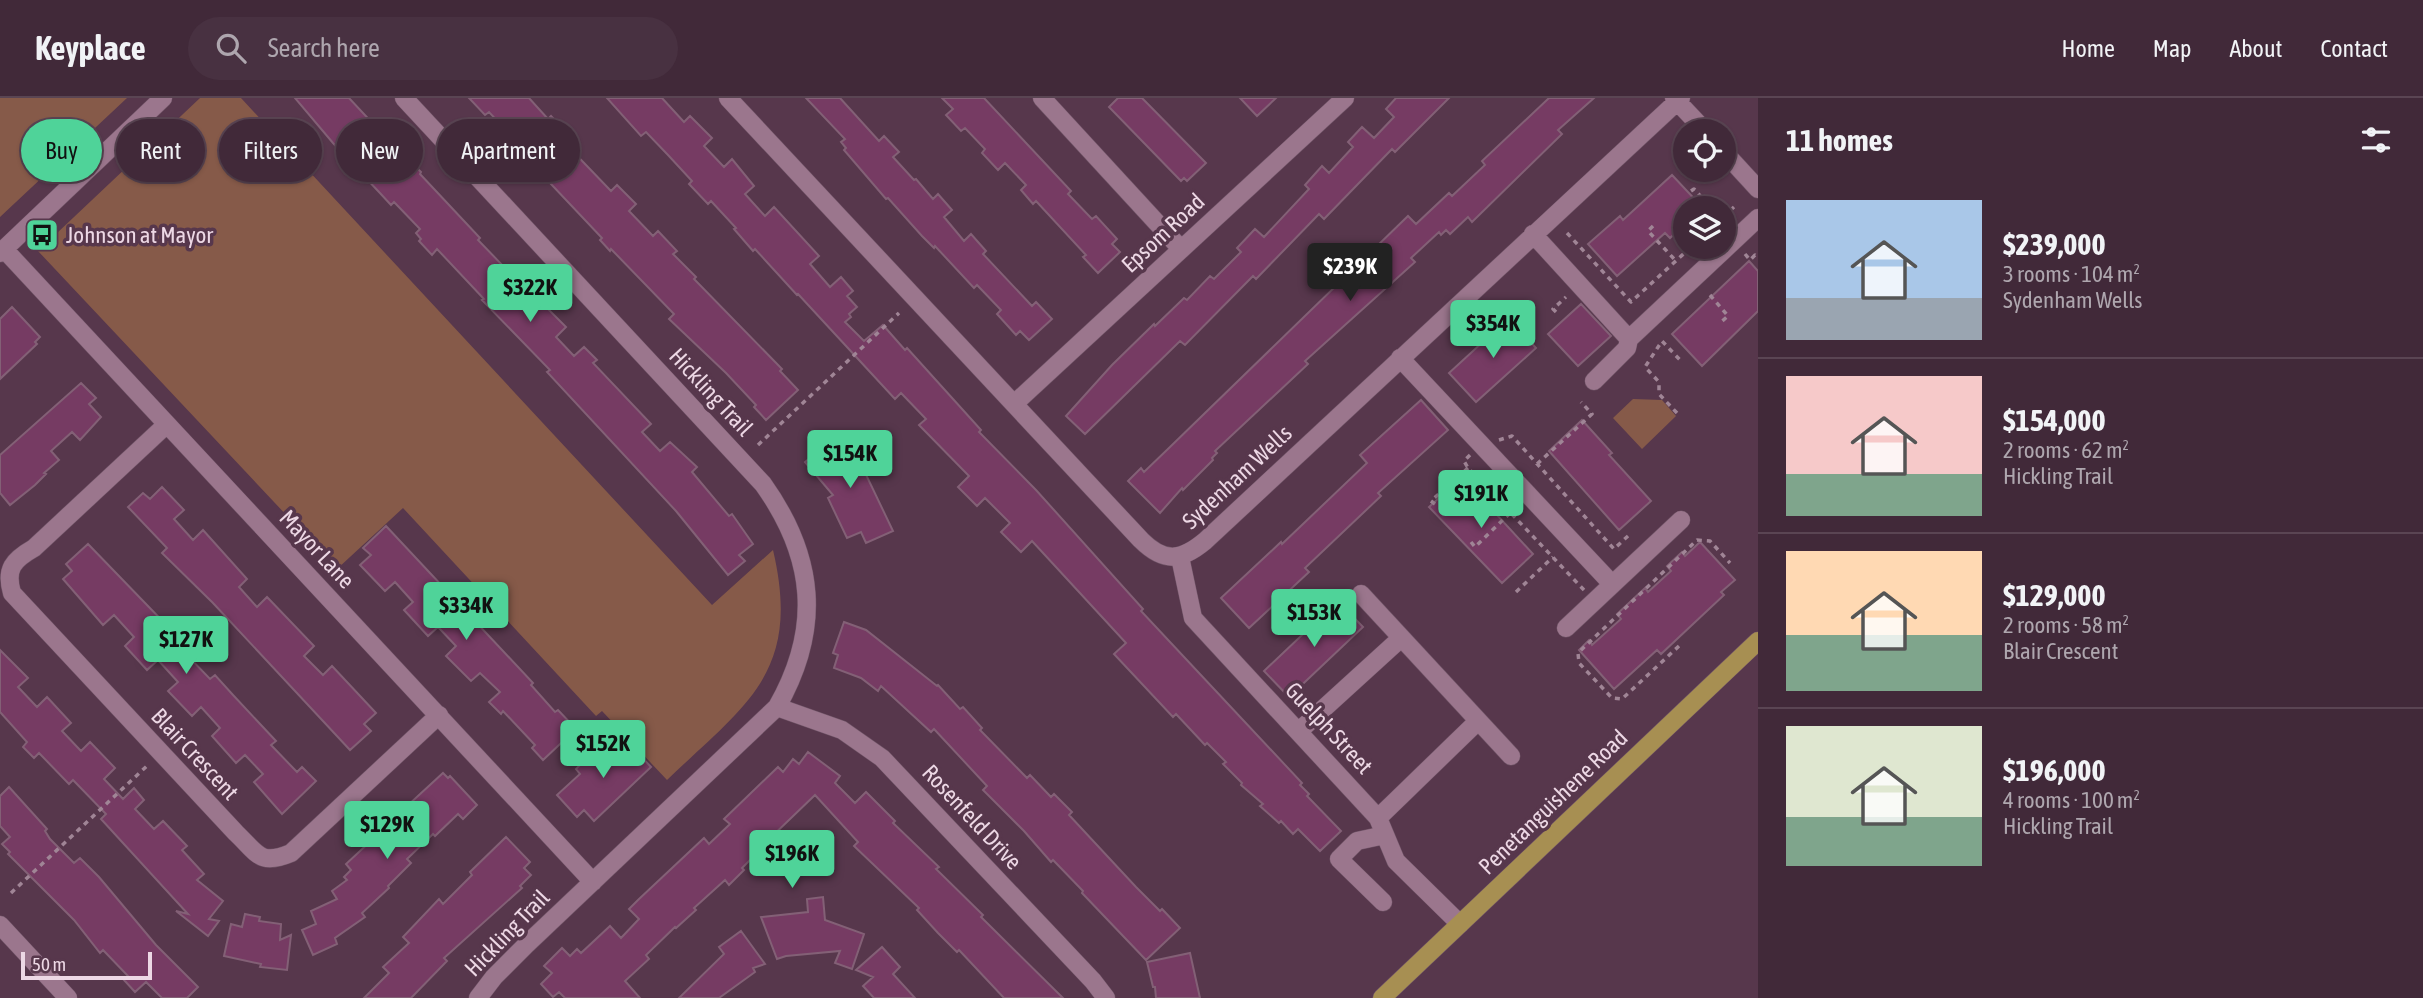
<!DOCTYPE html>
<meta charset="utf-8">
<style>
:root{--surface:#412939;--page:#483141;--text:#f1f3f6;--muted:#aea6ae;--line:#5a4553;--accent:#4fd399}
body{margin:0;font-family:"Asap Condensed",sans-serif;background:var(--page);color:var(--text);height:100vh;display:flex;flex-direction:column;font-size:26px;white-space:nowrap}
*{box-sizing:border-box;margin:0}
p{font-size:23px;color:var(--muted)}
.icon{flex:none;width:38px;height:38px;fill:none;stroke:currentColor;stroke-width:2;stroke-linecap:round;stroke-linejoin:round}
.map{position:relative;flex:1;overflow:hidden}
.side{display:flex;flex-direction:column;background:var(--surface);width:665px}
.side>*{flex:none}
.hud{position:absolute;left:21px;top:21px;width:665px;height:63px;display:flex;gap:14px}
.fabs{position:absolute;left:1673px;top:21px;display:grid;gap:14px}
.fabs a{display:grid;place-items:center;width:63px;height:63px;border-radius:50%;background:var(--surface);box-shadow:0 2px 5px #0004,0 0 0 2px var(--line);font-size:35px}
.scale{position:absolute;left:21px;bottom:18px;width:131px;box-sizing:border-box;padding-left:7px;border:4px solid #edd8e5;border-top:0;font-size:19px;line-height:24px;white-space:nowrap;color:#edd8e5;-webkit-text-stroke:5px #57374c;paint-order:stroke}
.price{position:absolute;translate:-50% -60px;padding:0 16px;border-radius:7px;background:var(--accent);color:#111;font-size:23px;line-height:46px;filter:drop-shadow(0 2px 4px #0008)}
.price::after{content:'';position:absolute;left:50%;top:42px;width:21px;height:16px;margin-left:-10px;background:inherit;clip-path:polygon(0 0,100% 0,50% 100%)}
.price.on{background:#222;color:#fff}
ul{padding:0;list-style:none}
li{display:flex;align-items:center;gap:21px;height:175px;padding:0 28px}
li+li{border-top:2px solid var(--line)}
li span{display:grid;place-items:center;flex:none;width:196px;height:140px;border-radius:0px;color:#555}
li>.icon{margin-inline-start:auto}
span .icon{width:84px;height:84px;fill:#fffc;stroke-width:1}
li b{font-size:30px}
h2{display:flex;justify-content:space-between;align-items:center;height:84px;padding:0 28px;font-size:30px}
.chip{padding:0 24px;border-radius:32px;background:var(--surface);box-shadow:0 2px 5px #0004,0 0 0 2px var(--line);font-size:24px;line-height:63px}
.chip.on{background:var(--accent);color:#111}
header{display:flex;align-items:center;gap:42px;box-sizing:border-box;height:98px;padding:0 35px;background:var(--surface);border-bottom:2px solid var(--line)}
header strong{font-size:33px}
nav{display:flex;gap:38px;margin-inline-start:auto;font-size:24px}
.search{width:490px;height:63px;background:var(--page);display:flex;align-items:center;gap:18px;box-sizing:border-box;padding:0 24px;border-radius:38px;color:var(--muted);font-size:26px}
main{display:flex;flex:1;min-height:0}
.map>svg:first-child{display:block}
.green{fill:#865a49}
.building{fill:#763b63;stroke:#836076;stroke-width:2}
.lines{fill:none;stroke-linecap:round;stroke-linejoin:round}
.minor-casing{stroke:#705567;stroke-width:19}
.major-casing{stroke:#705567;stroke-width:19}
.path{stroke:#a08596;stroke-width:3.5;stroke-dasharray:5 5;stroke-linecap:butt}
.minor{stroke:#9b768d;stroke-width:18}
.major{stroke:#a78f52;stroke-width:18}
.labels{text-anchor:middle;stroke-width:7;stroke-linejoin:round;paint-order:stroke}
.street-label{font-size:23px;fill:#edd8e5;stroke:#57374c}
.poi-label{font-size:23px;fill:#edd8e5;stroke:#57374c;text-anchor:start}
</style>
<header>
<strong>Keyplace</strong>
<div class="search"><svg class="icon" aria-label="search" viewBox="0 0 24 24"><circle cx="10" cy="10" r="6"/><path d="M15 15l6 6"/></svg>Search here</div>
<nav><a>Home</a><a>Map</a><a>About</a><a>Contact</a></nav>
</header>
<main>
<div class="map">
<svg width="1758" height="900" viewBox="0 0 1758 900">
<rect width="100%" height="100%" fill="#57374c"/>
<path class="green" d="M0 0H127L0 119Z
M200 0H241L712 507 773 452C802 575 746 606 667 682L602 613 596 618 403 410 337 471 38 153Z
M1633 301 1662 302 1676 318 1642 351 1613 320Z"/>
<path class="building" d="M295 0H349L406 61 407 60 421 74 420 76 480 140 478 142 538 204 540 203 566 229 556 239 574 258 584 249 597 262 593 265 651 326 642 334 660 353 670 344 697 369 692 374 729 418 732 416 753 446 739 457 745 463 728 477 676 413 547 274 550 272 482 202 484 201 437 151 432 157 419 143 421 141 416 135 420 131 394 104 391 107 379 94 333 45Z
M469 0H529L548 21 551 18 568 36 562 42 611 93 617 87 636 106 629 113 653 138 658 133 677 153 673 156 696 179 694 181 782 271 780 273 798 292 766 322 754 309 756 307 726 275 669 221 674 216 611 151 610 153 600 142 602 140 516 49 519 46 489 14 485 17Z
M607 0H662L684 24 690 18 712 40 704 48 724 69 732 61 754 88 745 96 765 118 774 109 819 158 810 166 830 189 841 179 853 193 847 198 857 209 849 216 851 219 845 224 864 243 883 227 905 252 907 250 981 332 979 334 1036 392 1143 511 1141 513 1302 685 1300 687 1309 696 1307 698 1341 733 1320 753 1298 731 1293 736 1281 723 1279 725 1260 708 1263 706 1241 687 1242 685 1223 666 1226 664 1207 645 1205 647 1176 616 1173 619 1114 556 1126 545 1032 443 1021 454 1001 434 1010 425 985 400 977 408 958 389 969 378 919 327 926 321 901 295 895 301 798 196 797 197 755 151 753 153 734 131 736 130 711 103 708 106 689 86 692 83 668 57 646 34 641 38Z
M806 0H840L879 43 884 38 899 54 893 59 914 82 916 81 933 101 938 96 952 112 944 119 964 143 971 136 986 153 983 156 1032 208 1036 204 1052 221 1029 242 1020 233 1016 237 997 216 1001 212 977 187 974 190 935 148 934 150 922 138 888 100 886 101 844 52 846 50 841 44 845 41Z
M942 0H984L1071 93 1068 96 1092 121 1096 118 1117 141 1112 146 1120 154 1098 175 1083 159 1086 157 1036 103 1033 106 1021 92 1026 87 1005 65 998 72 982 55 985 51 965 30 961 33 946 17 953 11Z
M1118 0H1142L1206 65 1187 83 1184 80 1181 83 1109 9Z
M1240 0H1276L1257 18Z
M1396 0H1449L1395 54 1392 51 1324 121 1319 116 1256 181 1253 178 1185 247 1180 243 1085 336 1066 318 1112 267 1154 226 1155 228 1184 200 1187 202 1210 178 1214 181 1241 154 1237 150 1255 131 1264 139 1309 91 1305 87 1322 68 1329 75 1353 49 1348 44 1362 29 1374 40 1394 19 1386 11Z
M1549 0H1594L1558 32 1562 36 1472 124 1468 119 1450 136 1446 132 1441 137 1439 134 1411 160 1415 164 1305 263 1308 266 1215 353 1217 355 1212 360 1213 362 1183 392 1182 390 1160 415 1128 383 1141 370 1144 374 1170 349 1408 118 1416 126 1449 95 1452 98 1485 67 1482 63Z
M1672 77 1703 110H1685V126L1670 140 1665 135 1617 178 1588 146 1620 118 1623 122Z
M1749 163 1758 173V213L1702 268 1672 236Z
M1581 206 1611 238 1578 268 1548 236Z
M12 209 40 239 35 244 37 246 0 281V221Z
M1509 220 1536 250 1476 304 1449 275Z
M81 285 96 300 89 306 101 319 80 342 72 334 51 353 59 362 44 375 46 376 35 387 10 407 0 395V357Z
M1421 302 1448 332 1378 395 1381 398 1305 470 1309 474 1249 530 1221 500 1281 444 1282 446 1367 365 1360 357Z
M1582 322 1612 355 1609 357 1651 403 1619 432 1549 353Z
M840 335 859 359 858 360 893 433 866 445 861 434 847 440 828 400 833 397 805 364Z
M1462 379 1533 456 1502 485 1429 409Z
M162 389 184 412 174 421 193 442 203 432 247 481 239 489 257 509 267 499 314 548 304 558 323 577 332 568 376 615 364 626 371 633 350 652 213 505 162 455 167 450 128 409 143 395 150 401Z
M386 428 533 585 531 587 555 614 558 612 576 631 543 662 532 650 535 647 503 613 501 616 489 604 500 594 480 575 471 583 446 558 456 548 438 529 428 538 404 512 413 504 395 484 385 493 360 467 371 457 363 450Z
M1700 444 1735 482 1721 494 1724 497 1661 556 1657 552 1614 591 1579 552 1589 542 1592 547 1621 521 1617 516 1645 490 1648 494 1671 473 1667 468 1682 454 1685 458Z
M88 446 175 536 188 552 185 555 210 581 215 577 233 597 276 643 271 647 297 674 302 669 316 683 282 716 254 684 263 676 245 657 236 665 212 638 220 630 201 609 192 618 168 593 178 584 158 562 147 572 125 548 134 539 114 517 103 527 63 481 72 473 66 466Z
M1338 503 1363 529 1289 599 1264 573Z
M844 524 866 532 937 588 938 587 960 611 963 609 982 630 980 632 1027 680 1030 677 1051 699 1054 696 1072 714 1069 717 1136 789 1160 813 1162 811 1180 830 1146 862 1082 795 1083 793 1053 762 1051 764 1024 733 983 692 987 688 934 631 931 634 881 588 878 593 861 580 834 570 838 557 833 555Z
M0 552 28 580 18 589 37 609 47 599 71 625 62 633 81 653 90 644 115 670 104 681 123 701 134 690 144 702 135 711 154 731 163 723 187 748 182 752 204 776 197 782 223 803 209 821 219 823 208 838 176 813 188 816 101 721 106 716 73 682 69 686 39 655 34 660 23 649 27 644 0 614Z
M616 641 634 659 638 655 651 669 594 723 584 712 577 719 557 697 580 676 576 671 592 655 596 660Z
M808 654 840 678 835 685 855 705 866 694 895 723 893 725 939 769 936 771 983 817 981 819 1063 900H1004L959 852 957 854 938 835 917 812 919 810 854 748 858 744 815 697 764 746 765 747 742 770 744 772 729 787 725 782 694 810 696 812 676 830 675 829 646 857 649 861 625 883 640 900H565L559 894 553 899 541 886 552 875 544 868 562 850 570 858 577 851 581 855 610 828 621 840 639 821 629 811 638 802 704 740 709 746 730 726 724 721 778 669 783 674 793 661 799 666Z
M443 675 448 680 450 678 477 707 463 721 458 716 435 738 433 736 407 761 411 765 388 788 389 790 362 815 365 819 335 840 337 846 313 857 302 832 316 826 311 813 337 801 332 793 347 782 344 779 351 772 346 766 373 741 382 750 402 730 394 720Z
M9 689 47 731 45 733 50 741 74 765 80 760 99 779 156 847 198 889 187 900H162L146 884 135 894 124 882 128 878 103 852 100 855 74 822 8 756 10 754 2 746 10 739 0 728V698Z
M506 739 530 764 524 770 531 777 520 788 522 790 444 860 447 863 411 900H364L389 875 383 869 409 845 403 839 439 801 443 806 472 777 470 774Z
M823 799 825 822 864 836 852 871 835 865 840 853 786 858 777 861 761 819 808 814 807 801Z
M245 816 260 819 259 823 281 826 280 842 291 837 287 872 260 869 261 866 224 858 231 826 242 829Z
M741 833 765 866 753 870 755 874 719 900H679L724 856 719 849Z
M882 849 900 869 893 876 915 900H874L863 888 873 879 856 872Z
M1190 855 1200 900H1156L1155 889H1153L1147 864Z"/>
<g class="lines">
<defs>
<path id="minor" d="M404 0 763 386C815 459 822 530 777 609L527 846 494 879 478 900
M728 0 1141 442C1164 465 1181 463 1205 443L1681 0
M1042 0 1181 151
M1674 0 1705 33
M1724 54 1758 91
M1533 136 1629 241
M4 151 593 784
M0 155 163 0
M1400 260 1612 486
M1594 283 1627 250 1629 241 1758 120
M1014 306 1345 0
M166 327 34 450C13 462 5 471 12 495L236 735C258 756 260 768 291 755L439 617
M1180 459 1193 520 1378 720 1396 763 1460 826
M1361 496 1511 658
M1566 530 1681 422
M777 609 842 632 882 660 1093 883 1106 900
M1299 633 1400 541
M1378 720 1478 623
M1383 804 1339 761 1357 743 1385 737
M0 827 68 900"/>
<path id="major" d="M1382 900 1758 543"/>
</defs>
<use href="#minor" class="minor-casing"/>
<use href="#major" class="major-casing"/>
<path class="path" d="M1691 93 1694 91 1711 110
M1724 118 1734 109
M1653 128 1648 133 1676 163
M1567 135 1631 204 1691 149
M1745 156 1750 162 1755 157 1758 160
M1710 197 1728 218 1720 225
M1556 214 1553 211 1566 199
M1677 315 1659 296V284L1645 269 1662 243 1680 262
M1499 342 1512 338 1614 451 1629 437
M758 347 899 215
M1470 357 1464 363 1468 370 1584 492
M1537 366 1592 316 1581 304
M1435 406 1431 403 1468 370
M1471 444 1475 449 1510 415
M1516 494 1553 459
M1679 548 1622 601 1612 600 1579 565 1578 555 1697 442 1710 443 1730 465
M11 795 149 666"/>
<use href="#minor" class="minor"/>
<use href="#major" class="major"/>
</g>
<defs>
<symbol id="bus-square" viewBox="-11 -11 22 22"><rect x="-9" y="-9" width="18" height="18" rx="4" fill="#4fd399" stroke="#57374c"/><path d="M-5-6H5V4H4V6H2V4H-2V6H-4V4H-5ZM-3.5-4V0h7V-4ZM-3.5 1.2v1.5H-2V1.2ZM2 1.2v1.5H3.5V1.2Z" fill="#111"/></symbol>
</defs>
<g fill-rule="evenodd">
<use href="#bus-square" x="23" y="118" width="38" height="38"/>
</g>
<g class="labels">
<g class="street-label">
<text transform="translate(1163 135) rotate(-43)" y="8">Epsom Road</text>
<text transform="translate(711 294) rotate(47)" y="8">Hickling Trail</text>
<text transform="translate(1237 379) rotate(-43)" y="8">Sydenham Wells</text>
<text transform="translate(317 451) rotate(47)" y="8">Mayor Lane</text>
<text transform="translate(1329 630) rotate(47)" y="8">Guelph Street</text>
<text transform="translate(195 656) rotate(47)" y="8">Blair Crescent</text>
<text transform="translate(1553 704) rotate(-44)" y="8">Penetanguishene Road</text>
<text transform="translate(972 719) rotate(47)" y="8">Rosenfeld Drive</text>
<text transform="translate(507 835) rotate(-46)" y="8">Hickling Trail</text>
</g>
<g class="poi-label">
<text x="66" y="145">Johnson at Mayor</text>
</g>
</g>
</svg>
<div class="fabs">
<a><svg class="icon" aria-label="locate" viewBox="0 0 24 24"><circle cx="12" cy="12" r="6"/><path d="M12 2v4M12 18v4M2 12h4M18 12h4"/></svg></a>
<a><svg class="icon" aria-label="layers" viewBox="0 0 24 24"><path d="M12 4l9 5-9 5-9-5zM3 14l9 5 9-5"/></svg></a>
</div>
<div class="scale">50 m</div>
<b class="price on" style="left:1350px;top:205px">$239K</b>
<b class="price" style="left:530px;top:226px">$322K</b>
<b class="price" style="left:1493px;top:262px">$354K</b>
<b class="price" style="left:850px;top:392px">$154K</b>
<b class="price" style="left:1481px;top:432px">$191K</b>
<b class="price" style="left:466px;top:544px">$334K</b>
<b class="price" style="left:1314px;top:551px">$153K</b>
<b class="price" style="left:186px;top:578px">$127K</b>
<b class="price" style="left:603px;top:682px">$152K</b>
<b class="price" style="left:387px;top:763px">$129K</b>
<b class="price" style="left:792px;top:792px">$196K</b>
<div class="hud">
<a class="chip on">Buy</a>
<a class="chip">Rent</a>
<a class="chip">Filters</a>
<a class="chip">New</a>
<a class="chip">Apartment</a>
</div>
</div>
<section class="side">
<h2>11 homes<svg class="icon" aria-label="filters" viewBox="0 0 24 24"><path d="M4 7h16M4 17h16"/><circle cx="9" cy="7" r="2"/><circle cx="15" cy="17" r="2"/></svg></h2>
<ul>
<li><span style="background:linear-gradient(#a9c7e8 70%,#9aa5b1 0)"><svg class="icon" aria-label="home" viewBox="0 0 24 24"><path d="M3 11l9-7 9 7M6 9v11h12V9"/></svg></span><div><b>$239,000</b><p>3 rooms · 104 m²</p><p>Sydenham Wells</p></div></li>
<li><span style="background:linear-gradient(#f6c9c9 70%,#7fa58c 0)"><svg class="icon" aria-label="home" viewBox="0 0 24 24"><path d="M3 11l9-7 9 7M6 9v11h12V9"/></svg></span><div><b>$154,000</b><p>2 rooms · 62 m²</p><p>Hickling Trail</p></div></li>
<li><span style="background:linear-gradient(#ffd9b3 60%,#7fa58c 0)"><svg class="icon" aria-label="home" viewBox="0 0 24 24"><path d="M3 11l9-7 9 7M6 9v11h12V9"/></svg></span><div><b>$129,000</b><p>2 rooms · 58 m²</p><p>Blair Crescent</p></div></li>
<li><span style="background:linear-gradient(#dfe7d0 65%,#7fa58c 0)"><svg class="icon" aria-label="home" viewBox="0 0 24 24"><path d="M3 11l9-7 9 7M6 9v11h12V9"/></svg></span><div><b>$196,000</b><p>4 rooms · 100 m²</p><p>Hickling Trail</p></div></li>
</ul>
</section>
</main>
